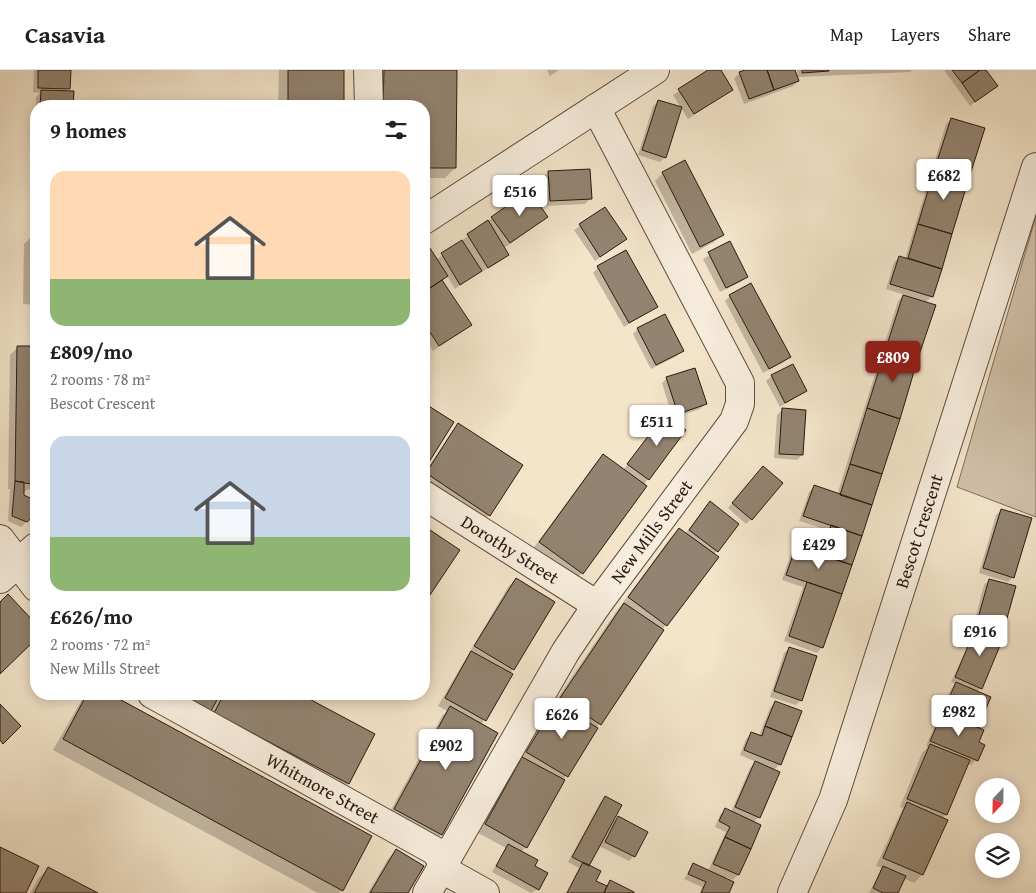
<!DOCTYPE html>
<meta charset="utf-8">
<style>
:root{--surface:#fff;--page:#f2f2f2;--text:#202124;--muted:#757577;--line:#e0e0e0;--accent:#8f2418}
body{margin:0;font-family:"Gentium Book Plus",serif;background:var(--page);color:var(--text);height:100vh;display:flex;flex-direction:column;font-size:19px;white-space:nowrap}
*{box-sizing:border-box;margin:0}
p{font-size:16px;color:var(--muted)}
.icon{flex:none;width:28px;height:28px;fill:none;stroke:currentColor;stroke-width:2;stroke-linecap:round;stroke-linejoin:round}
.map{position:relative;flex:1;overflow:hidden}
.details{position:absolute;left:30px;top:30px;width:400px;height:600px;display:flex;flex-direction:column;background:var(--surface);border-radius:20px;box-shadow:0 2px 12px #0003}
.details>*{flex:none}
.needle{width:32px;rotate:202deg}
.controls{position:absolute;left:975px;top:708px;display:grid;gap:10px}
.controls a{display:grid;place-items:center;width:45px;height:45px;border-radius:50%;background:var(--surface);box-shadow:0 2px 12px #0003;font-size:25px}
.price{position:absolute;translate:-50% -42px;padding:0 11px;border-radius:5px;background:#fff;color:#222;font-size:16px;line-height:32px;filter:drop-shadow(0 1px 2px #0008)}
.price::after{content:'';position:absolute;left:50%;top:30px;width:15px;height:11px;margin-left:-8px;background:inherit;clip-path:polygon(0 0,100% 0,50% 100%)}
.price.on{background:var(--accent);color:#fff}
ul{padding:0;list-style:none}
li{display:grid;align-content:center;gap:10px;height:265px;padding:0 20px}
li span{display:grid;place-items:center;height:155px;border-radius:15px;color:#555}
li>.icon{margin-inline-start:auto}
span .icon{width:90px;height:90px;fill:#fffc;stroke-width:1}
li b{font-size:21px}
h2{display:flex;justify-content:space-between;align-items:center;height:60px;padding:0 20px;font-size:21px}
header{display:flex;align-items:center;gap:30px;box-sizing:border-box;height:70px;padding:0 25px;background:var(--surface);border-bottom:1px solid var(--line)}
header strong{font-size:24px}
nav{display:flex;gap:28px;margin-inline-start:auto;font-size:18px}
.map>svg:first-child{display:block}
.green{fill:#d1c1aa;stroke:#7e6d5c}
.shadow{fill:#0003;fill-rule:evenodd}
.building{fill:#938370;stroke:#2a190e}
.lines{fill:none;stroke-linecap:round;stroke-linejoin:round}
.minor-casing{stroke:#5c4c3d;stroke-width:30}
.minor{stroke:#f7eddd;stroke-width:28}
.labels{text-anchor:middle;stroke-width:4.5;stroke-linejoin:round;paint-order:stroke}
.street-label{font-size:18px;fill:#2a190e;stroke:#f7eddd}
</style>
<header>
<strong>Casavia</strong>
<nav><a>Map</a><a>Layers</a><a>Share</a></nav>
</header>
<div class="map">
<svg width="1036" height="823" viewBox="0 0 1036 823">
<rect width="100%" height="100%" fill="#f3e4ca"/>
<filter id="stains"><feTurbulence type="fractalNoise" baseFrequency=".004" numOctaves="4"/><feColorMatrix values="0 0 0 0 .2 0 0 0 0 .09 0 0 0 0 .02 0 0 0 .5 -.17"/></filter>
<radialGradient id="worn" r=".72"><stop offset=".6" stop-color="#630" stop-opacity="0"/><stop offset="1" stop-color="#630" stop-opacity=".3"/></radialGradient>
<path class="green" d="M1036 146V447L957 417Z"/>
<path class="shadow" d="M34 0H70L69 18 65 22 72 23V36H36V56V27L40 23 33 22Z
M279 0H343L342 36H278Z
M374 0H456L455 98 445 108H424V36H374Z
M547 0H559L550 6Z
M711 0H719L731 20 688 49 673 25Z
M749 0H794L798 11 793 16 744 34 734 8 740 3Z
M797 0H912L910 2 798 7Z
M944 0H985L996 16 970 36Z
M658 31 665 87 660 92 638 85 653 36Z
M951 49 983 58 932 226 925 233 822 577 817 583 784 571 803 517 782 510 791 483 797 478 818 485 827 460 799 451 809 422 814 417 837 425 898 231 905 225 886 219 894 192 900 187 905 189 946 54Z
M548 102 590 129 585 134 545 136 543 107Z
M663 103 722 164 714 172 692 184 655 111Z
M605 139 625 169 595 191 574 160Z
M492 148 541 152 504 178 508 184 503 189 482 202 481 200 455 219 447 206 442 211 470 255 433 281 424 266V179L427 177 436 190Z
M32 166 36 167V235L23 234 24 174Z
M730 173 747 207 741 212 720 222 703 189Z
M598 197 656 237 624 257 593 203Z
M730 226 789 286 784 292 763 303 725 231Z
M638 259 682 281 677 286 651 299 633 264Z
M18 277H36V414H32L36 418V443L21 457 8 451 10 419H8L10 285ZM29 419 34 425 30 429 22 426 23 422Z
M772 306 806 321 780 337 766 311Z
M667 308 705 334 700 339 673 348 662 313Z
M424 334 452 352 424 398Z
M783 339 802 385 797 390 774 388 777 345Z
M665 345 648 409 582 503 574 511 532 480 595 394 603 386 623 400Z
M458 355 489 445 481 453 424 415V404L451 363Z
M758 403 751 449 746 454 728 438Z
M705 438 717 481 713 485 717 488 662 560 596 658 563 710 526 777 521 782 533 797 538 819 531 823 492 802 506 778 478 763 548 642 616 542 671 467 679 460 685 464Z
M1002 440 1013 507 1008 512 979 503 996 445Z
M424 457 458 480 424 530Z
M516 509 513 599 481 655 496 663 441 765 433 772 387 747 442 646 447 641 438 636 508 517Z
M989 510 1003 558 997 565 981 618 976 622 990 628 977 658 976 690 971 695 967 694 946 745 942 749 946 751 922 805 914 813 903 808 897 823H869L882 798 876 796 903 738 900 737 922 683 928 677 926 676 951 619 955 614 951 612 976 558 973 557 984 515Z
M790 578 801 630 796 635 770 627 784 583Z
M85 624H107L371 766 342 820 339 823H318L53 680Z
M157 624H297L374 664 348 713 337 724 205 654 212 638Z
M776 632 780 694 773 701 778 703 759 747 754 752 760 755 738 805 732 810 726 807 727 823H700L702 817 684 809 693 795 708 801 726 762 715 757 720 745 725 740 731 742 750 698 756 692 740 685 746 669 752 664 759 666 770 638Z
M605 727 610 755 618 747 634 786 629 791 599 776 588 796 594 811 605 817 610 812 633 823H566L579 798 568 792 600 733Z
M396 781 407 823H368L388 789Z
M48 798 95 823H30L38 809Z"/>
<path class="building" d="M38 0H71L70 19 38 18Z
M288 0H344V36H288Z
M384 0H457L456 98H424V36H383Z
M708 0H721L733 20 694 44 678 19Z
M745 0H767L774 20 749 29 739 2Z
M767 0H795L799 11 774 20Z
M802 0H829V1L802 3Z
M952 0H980L962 13Z
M980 0H986L998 16 975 32 962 13Z
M41 20 74 21 73 36H40Z
M658 30 682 37 666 88 642 80Z
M951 48 985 58 969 108 935 98Z
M685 90 724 165 700 177 662 102Z
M935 98 969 108 952 164 918 154Z
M590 99 592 129 550 131 548 101Z
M529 120 548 147 510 173 491 147Z
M605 137 627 169 600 187 579 154Z
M488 150 509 185 488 198 467 164Z
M918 154 952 164 942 199 908 188Z
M32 165H36V227H31Z
M462 170 482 201 460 215 441 183Z
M730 171 748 207 726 218 708 182Z
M428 175 448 206 424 222V178Z
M626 180 658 237 629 253 597 196Z
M899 186 942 199 933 227 890 214Z
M442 210 472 255 439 276 424 253V222Z
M751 213 791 287 769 299 729 225Z
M903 225 936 235 918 288 886 278Z
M665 244 684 281 656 295 637 258Z
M17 276H36L35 415 15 411Z
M886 278 918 288 900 349 867 338Z
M793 294 807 321 785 333 771 305Z
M695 298 707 334 678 344 666 307Z
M424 333 454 352 424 400Z
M782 338 806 340 803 385 779 384Z
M867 338 900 349 882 404 850 394Z
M665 344 686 360 649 410 627 394Z
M458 353 523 395 490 446 426 403Z
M603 384 647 416 583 504 539 472Z
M850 394 882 404 872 435 840 425Z
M763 396 783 413 752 450 732 433Z
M15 411 24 412V425L30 428 36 421V444L27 452 12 446Z
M814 415 872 435 862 466 803 446Z
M710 431 739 454 718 482 689 460Z
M1001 439 1032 448 1014 508 983 498Z
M831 455 862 466 852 495 821 485Z
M424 456 460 480 428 528 424 525Z
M679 458 719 487 667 556 628 527Z
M796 476 852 495 842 524 786 505Z
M516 508 555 532 514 600 474 576Z
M989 509 1016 516 1004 559 977 552Z
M807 512 842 524 823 578 789 566Z
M8 524 36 554V569L0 604V532Z
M624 533 664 560 601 655 560 628Z
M977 555 1004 566 982 619 955 607Z
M789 577 817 586 802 631 774 621Z
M471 581 513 604 486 651 445 628Z
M956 612 991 627 978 657 943 642Z
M87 624H110L372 766 343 821 63 669Z
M179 624H220L211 641Z
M224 624H300L375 664 349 714 214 643Z
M775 631 802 641 792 667 765 656Z
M556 633 598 658 568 707 526 682Z
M0 634 21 656 3 674 0 670Z
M450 636 498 663 442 765 394 739Z
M943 642 984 660 979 672 985 675 978 691 930 671Z
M765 656 792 667 781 695 744 680 751 662 762 666Z
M930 674 970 690 947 745 907 729Z
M522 687 565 710 527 778 485 754Z
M755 691 780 702 760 748 735 737Z
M605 726 622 735 589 796 572 787Z
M907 732 948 750 923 805 883 788Z
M725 738 761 755 751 779 725 767 730 757 719 751Z
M618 746 648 762 635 787 605 772Z
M725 767 751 779 739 805 713 794Z
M508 774 538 790 535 796 548 803 539 820 496 796Z
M0 777 39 796 26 823H0Z
M396 779 424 796 408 823H370Z
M583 792 601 801 596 811 607 816 604 823H567Z
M693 793 734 812 729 823H701L706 812 688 804Z
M883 796 906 806 898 823H883L873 818Z
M48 797 98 823H34Z
M610 810 634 822V823H604Z"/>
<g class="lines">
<defs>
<g id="minor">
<path d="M368 0 369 36"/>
<path d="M424 150 655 0"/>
<path id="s1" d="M424 425 597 535"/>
<path d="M0 469 36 517"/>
<path d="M0 509 36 477"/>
<path id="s2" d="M152 624 435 781 451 804 485 823"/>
<path id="s3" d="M427 823 566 581 597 535 734 351 740 334V313L596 38"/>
<path id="s4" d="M792 823 833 730 1036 97"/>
</g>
</defs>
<use href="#minor" class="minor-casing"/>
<use href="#minor" class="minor"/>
</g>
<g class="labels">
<g class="street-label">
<text dy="6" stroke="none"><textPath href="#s3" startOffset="426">New Mills Street</textPath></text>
<text dy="6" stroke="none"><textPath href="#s4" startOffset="384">Bescot Crescent</textPath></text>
<text dy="6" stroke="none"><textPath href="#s1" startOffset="102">Dorothy Street</textPath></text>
<text dy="6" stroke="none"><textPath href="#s2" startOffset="195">Whitmore Street</textPath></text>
</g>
</g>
<rect width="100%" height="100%" filter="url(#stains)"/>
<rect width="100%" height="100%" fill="url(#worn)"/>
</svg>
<div class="controls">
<a><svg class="needle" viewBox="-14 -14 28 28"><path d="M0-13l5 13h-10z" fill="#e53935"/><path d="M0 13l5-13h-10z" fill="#757577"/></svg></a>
<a><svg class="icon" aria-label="layers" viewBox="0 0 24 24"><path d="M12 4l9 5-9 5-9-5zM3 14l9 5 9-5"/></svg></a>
</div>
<b class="price" style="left:944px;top:131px">£682</b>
<b class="price" style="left:520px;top:147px">£516</b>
<b class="price on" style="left:893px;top:313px">£809</b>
<b class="price" style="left:657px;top:377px">£511</b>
<b class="price" style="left:819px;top:500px">£429</b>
<b class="price" style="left:980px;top:587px">£916</b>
<b class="price" style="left:959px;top:667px">£982</b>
<b class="price" style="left:562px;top:670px">£626</b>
<b class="price" style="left:446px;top:701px">£902</b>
<section class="details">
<h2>9 homes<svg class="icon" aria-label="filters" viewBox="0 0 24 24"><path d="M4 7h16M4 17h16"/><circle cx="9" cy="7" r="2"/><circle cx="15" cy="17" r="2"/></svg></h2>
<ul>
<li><span style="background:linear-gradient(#ffd9b3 70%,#8fb573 0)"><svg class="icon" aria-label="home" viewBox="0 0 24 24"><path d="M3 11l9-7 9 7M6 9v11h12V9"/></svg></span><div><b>£809/mo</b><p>2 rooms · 78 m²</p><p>Bescot Crescent</p></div></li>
<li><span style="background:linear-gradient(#c9d6e8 65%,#8fb573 0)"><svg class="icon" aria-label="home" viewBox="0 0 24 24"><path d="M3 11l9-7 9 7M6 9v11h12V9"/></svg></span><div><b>£626/mo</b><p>2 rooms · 72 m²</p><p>New Mills Street</p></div></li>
</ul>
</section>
</div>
